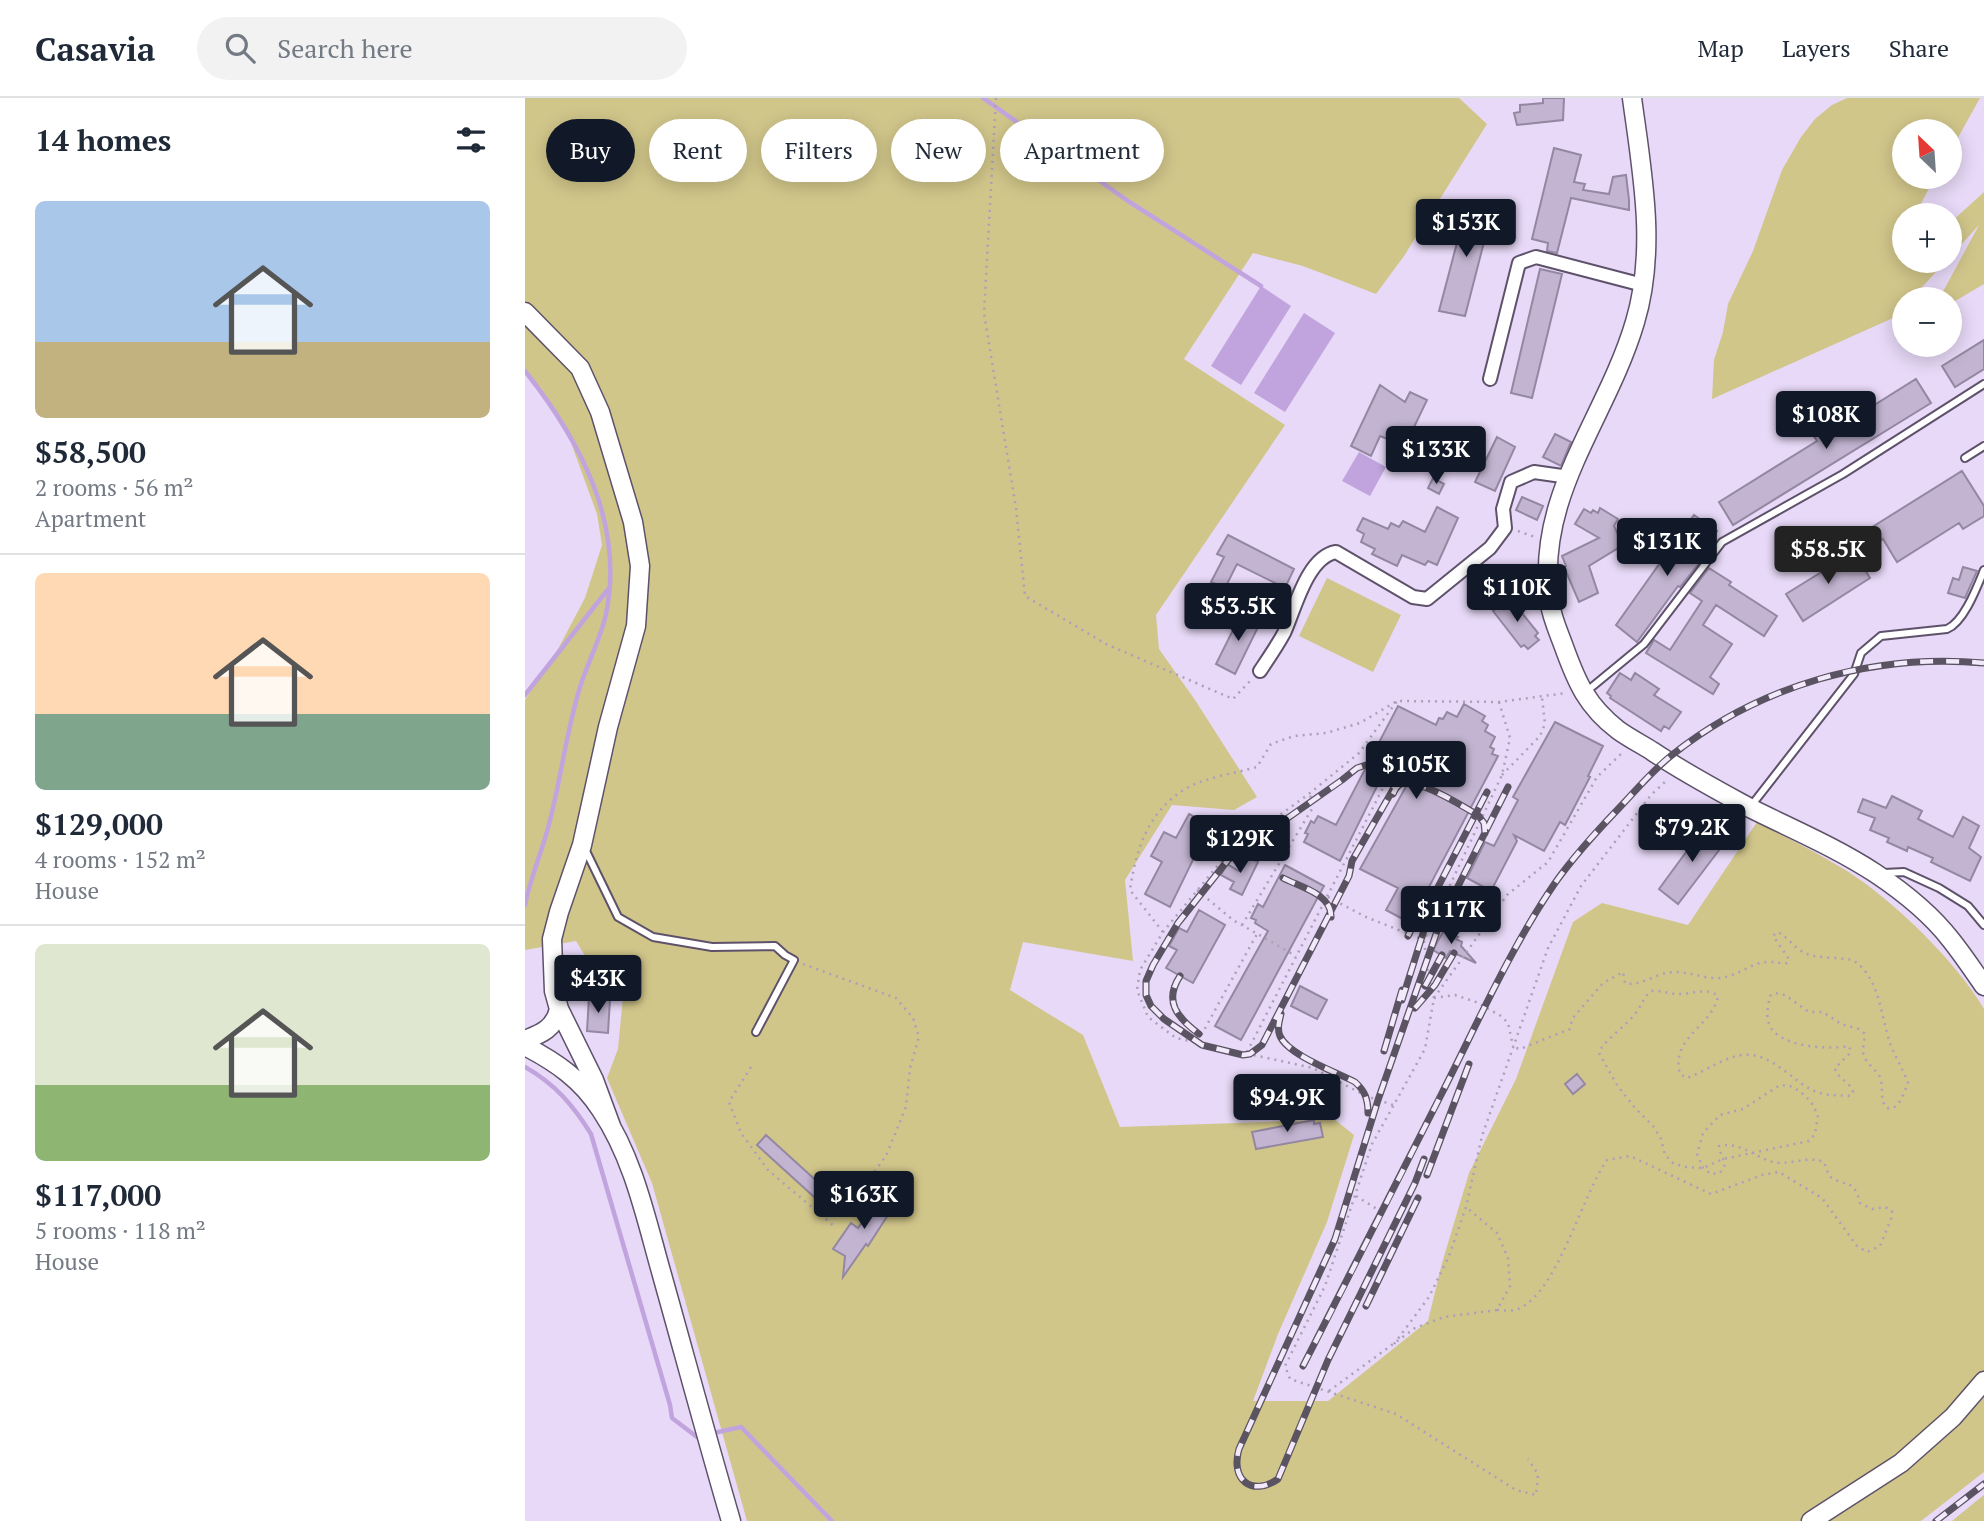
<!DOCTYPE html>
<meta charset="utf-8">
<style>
:root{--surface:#fff;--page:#f2f2f3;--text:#1f2937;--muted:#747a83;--line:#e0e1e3;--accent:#111827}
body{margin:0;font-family:"PT Serif",serif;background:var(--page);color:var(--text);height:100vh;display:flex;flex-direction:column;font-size:26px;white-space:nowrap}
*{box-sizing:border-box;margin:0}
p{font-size:23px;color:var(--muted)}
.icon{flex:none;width:38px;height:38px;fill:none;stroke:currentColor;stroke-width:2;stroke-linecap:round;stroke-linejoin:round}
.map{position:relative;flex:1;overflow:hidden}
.drawer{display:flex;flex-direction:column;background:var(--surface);width:525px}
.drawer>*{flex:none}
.hud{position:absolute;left:21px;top:21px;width:665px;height:63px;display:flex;gap:14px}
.needle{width:46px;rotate:335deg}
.tools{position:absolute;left:1367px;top:21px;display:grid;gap:14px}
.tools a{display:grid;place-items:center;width:70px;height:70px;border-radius:50%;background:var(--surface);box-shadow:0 4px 18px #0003;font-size:35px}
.price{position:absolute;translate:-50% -60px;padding:0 16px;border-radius:7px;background:var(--accent);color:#fff;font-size:23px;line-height:46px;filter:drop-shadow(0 2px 4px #0008)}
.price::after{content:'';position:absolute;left:50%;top:42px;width:21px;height:16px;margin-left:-10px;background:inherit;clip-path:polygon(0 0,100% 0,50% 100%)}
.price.on{background:#222;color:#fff}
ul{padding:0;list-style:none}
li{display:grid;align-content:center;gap:14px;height:371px;padding:0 35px}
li+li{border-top:2px solid var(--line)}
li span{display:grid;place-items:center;height:217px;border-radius:10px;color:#555}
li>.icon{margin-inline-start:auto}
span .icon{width:126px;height:126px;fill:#fffc;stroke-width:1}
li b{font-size:30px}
h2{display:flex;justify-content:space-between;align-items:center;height:84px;padding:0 35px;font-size:30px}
.chip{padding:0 24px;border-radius:32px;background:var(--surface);box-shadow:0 4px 18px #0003;font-size:24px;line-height:63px}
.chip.on{background:var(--accent);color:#fff}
header{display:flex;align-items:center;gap:42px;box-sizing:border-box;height:98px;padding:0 35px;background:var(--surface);border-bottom:2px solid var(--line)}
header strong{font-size:33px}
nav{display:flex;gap:38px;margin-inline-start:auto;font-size:24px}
.search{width:490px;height:63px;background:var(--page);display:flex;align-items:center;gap:18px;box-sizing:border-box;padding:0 24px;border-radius:38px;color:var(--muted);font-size:26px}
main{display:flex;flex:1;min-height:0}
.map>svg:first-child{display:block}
.green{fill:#d1c68a}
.water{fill:#c1a4de}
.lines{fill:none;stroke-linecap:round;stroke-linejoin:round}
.stream{stroke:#c1a4de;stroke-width:4.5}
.building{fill:#c3b5d2;stroke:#9487a2;stroke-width:2}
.lane-casing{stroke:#5e526b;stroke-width:10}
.street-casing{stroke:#5e526b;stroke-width:16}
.secondary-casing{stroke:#5e526b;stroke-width:21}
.path{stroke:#aca0b8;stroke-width:2.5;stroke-dasharray:2 5;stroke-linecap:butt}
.lane{stroke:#fff;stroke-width:6}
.street{stroke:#fff;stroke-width:12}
.secondary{stroke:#fff;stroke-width:18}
.rail-casing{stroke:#5a5362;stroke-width:7}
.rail{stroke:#f2e9fb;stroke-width:4.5;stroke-dasharray:13;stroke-linecap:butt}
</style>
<header>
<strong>Casavia</strong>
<div class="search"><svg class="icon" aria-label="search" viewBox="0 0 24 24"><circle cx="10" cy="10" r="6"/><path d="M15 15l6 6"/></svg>Search here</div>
<nav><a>Map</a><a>Layers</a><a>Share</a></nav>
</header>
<main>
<section class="drawer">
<h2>14 homes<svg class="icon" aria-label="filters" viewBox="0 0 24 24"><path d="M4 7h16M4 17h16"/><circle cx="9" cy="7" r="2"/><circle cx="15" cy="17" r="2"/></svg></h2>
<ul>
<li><span style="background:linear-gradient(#a9c7e8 65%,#c2b280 0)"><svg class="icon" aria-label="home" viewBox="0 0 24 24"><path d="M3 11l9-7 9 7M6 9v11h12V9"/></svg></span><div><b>$58,500</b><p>2 rooms · 56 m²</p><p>Apartment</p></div></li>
<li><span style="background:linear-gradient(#ffd9b3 65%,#7fa58c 0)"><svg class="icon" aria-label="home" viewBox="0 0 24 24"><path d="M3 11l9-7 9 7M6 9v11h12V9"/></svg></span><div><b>$129,000</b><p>4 rooms · 152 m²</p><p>House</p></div></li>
<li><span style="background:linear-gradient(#dfe7d0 65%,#8fb573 0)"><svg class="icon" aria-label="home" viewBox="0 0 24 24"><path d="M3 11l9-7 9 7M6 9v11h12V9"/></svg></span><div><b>$117,000</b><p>5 rooms · 118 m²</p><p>House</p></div></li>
</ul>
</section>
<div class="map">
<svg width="1459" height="1423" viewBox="0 0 1459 1423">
<rect width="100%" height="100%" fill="#e7d9f7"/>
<path class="green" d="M0 0H934L962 26 879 158 851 196 778 168 728 155 659 261 760 327 631 517 634 551 670 602 732 699 709 712 647 707 600 782 608 863 498 844 485 892 558 937 595 1029 794 1022 804 1017 829 1037 802 1124 753 1236 728 1303H803L903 1223 917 1165 944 1075 991 981 1048 824 1077 805 1163 827 1232 724C1262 740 1293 755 1322 773 1369 803 1431 863 1459 911V1374L1396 1423H222L127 1085 82 980 93 951 99 888 76 884 51 843 0 852V602L33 551 60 500 77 447 72 416 45 342 25 306 0 270Z
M1322 0H1455L1425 54 1424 33H1379V79H1410L1390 117H1379V163H1421L1386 201H1379V209L1368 220 1187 301 1189 262 1198 234 1203 206 1228 153 1257 72 1276 39 1290 21 1307 7Z
M1459 94V186L1425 206 1424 201H1414L1454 127 1425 159V125Z
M802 480 876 517 848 574 774 538Z
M1459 1397V1423H1427L1455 1400Z"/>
<path class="water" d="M736 188 766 208 716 287 686 268Z
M779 215 810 235 760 314 729 295Z
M834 354 861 369 845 398 817 383Z"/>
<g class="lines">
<path class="stream" d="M458 0 603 103 736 188
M0 273C54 341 100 425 81 516 76 539 64 562 56 586 41 632 36 683 23 730 16 756 5 781 0 807
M0 597 84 490
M0 969C30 986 48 1007 66 1036L145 1307 147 1320 172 1339 175 1338
M184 1336 216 1329 307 1423"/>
</g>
<path class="building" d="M1018 0H1039L1038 22 992 27 989 15 995 14V7L1018 5Z
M1029 50 1056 57 1049 84 1060 86 1058 92 1084 96 1088 79 1101 77 1104 102V112L1046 100 1032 155 1022 153 1023 145 1007 141Z
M943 103 968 109 940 218 914 213Z
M1015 171 1037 176 1007 300 986 295Z
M1459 242V271L1430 289 1417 268Z
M1391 281 1406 305 1208 427 1194 404 1292 343 1286 334 1305 322 1311 331Z
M855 287 880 304 885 294 902 302 880 348 855 338 846 358 826 348Z
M1030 336 1046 344 1036 368 1018 359Z
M972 339 990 349 970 393 950 384Z
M1437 373 1459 408V418L1438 431 1434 425 1372 464 1358 441 1352 444 1344 431Z
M908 380 919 386 914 396 903 390Z
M997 399 1018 408 1012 422 991 412Z
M912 409 933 420 912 467 903 463 900 467 877 457 872 468 847 456 850 451 836 444 839 436 832 432 838 420 863 431 866 425 874 429 878 423 900 434Z
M1075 410 1093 421 1089 428 1098 447 1064 468 1073 495 1054 504 1039 469 1041 468 1037 458 1074 440 1050 426 1059 411 1066 415 1068 412 1073 415Z
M1169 417 1192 433 1172 462 1175 464 1155 489 1153 488 1112 544 1091 527Z
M703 437 769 471 760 490 712 466 700 490 686 484 699 459 692 456Z
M1329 454 1345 480 1278 523 1261 496Z
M1438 469 1452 473 1440 500 1423 495 1428 480 1434 482Z
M1184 470 1206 484 1204 487 1252 518 1239 538 1191 507 1178 527 1207 546 1185 579 1194 586 1188 596 1121 555 1129 542 1145 552 1177 503 1165 495Z
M984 499 1013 535 1010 538 1014 542 1003 551 999 547 996 549 968 513Z
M717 514 733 522 732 526 734 527 710 576 691 566Z
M1095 575 1106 582 1110 575 1134 591 1129 597 1156 614 1144 631 1139 628 1136 633 1085 600 1086 598 1082 595Z
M939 606 960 618 957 623 963 627 960 633 970 639 965 649 969 651 967 656 973 658 885 825 861 812 873 790 835 771 888 676 864 664 815 763 779 744 783 736 780 735 786 723 789 725 793 718 811 727 873 608 911 627 914 620 918 621 922 614 932 619Z
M1030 624 1078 648 1063 678 1065 679 1040 727 1035 724 1019 753 989 737 992 743 966 793 942 780 960 744 969 748 993 702 988 699Z
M1367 698 1397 713 1393 721 1428 739 1438 719 1454 728 1444 750 1456 759 1445 783 1406 764 1408 760 1383 749 1382 753 1362 744 1364 740 1345 732 1350 720 1333 714 1338 701 1361 710Z
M664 716 685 727 645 809 620 796 637 764 626 758 639 734 651 740Z
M1181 727 1201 743 1153 806 1134 791Z
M722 758 733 764 717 797 705 791 709 784 696 777 702 766 714 773Z
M760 767 799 788 716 942 690 928 743 833 730 825 731 822 726 820 733 806 738 809Z
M674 812 700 827 668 885 641 870 652 852 644 848 654 830 662 834Z
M919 832 933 839 931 841 937 844 936 848 951 865 925 853 921 860 908 852Z
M775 888 802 902 792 921 766 908Z
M64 899 85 901 83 935 62 933Z
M1052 976 1060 986 1048 996 1040 986Z
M789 1022V1026L795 1025 798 1039 731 1051 727 1034Z
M241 1037 318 1107 309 1117 232 1047Z
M358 1094 372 1103 343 1148 341 1146 318 1179 320 1158 308 1151 326 1125 333 1130Z"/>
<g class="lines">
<defs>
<path id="lane" d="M1440 360 1459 348
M1062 593 1119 546 1197 444 1318 376 1459 286
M1226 708 1329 576 1336 555 1356 538 1422 531C1439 524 1452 489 1459 472
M60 751 93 819 128 839 187 849 250 848 260 857 269 862 231 934
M1359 775 1379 774 1414 790 1443 808 1459 827"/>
<path id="street" d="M965 281 994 165 1011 159 1118 187
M735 573C743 561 752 548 759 535 770 511 782 459 811 454L888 499 902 501 965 450 980 430 978 411 986 384 1009 374 1044 379"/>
<path id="secondary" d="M1107 0C1117 74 1132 151 1110 224 1081 322 1009 398 1025 506 1027 520 1034 535 1039 549 1052 585 1062 608 1093 632 1104 640 1116 646 1127 653 1158 674 1192 692 1225 710 1267 731 1310 749 1350 775 1377 793 1406 816 1426 842 1438 857 1448 872 1459 888
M0 214 55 270 75 314 108 424 115 468 111 528 83 629 57 747 34 814 27 841 29 893 34 911 69 982 86 1028
M0 942C16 936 30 930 34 911
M0 948C31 964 57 982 76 1012 109 1061 121 1121 137 1177 160 1259 182 1341 206 1423
M1286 1423 1376 1365 1428 1319 1459 1283"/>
</defs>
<use href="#lane" class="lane-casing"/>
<use href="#street" class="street-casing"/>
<use href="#secondary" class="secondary-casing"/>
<path class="path" d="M471 0 459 215 491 410 500 498 581 546 708 601 725 583
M993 433 1010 439
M974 604 985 640 977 677 899 842 903 876 909 900 900 951 847 1046 800 1188 760 1268 765 1281 871 1316 991 1392 1011 1397 1013 1376 1003 1361
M977 677 1015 638 1020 626 1017 599
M672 792 708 822 771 858
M803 799 841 819 899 842
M717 827 787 711 785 695
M638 834 605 792C611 751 623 714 660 691 678 680 711 675 732 669L746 646 769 638 801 635 835 625 872 603 974 604 1041 595
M278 866 371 900 388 920 394 939 385 970 381 1009 361 1058 319 1114
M909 900 982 797 1023 764 1072 679 1097 655
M909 900 930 897 951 904 976 918 983 925 988 948
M673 943 732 836
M722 954 860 686
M226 969 204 1004 216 1035 243 1072 309 1128
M868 1007 841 998 788 970 651 940 623 919 612 892 615 872 638 834 703 755 785 695 834 655 872 603
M831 1098 860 1116
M972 1212C979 1212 986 1214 993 1211 1033 1194 1056 1099 1082 1062L1105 1058 1186 1096 1237 1077 1254 1074 1297 1100 1332 1148 1342 1154 1355 1148 1366 1121 1367 1113 1360 1109 1347 1111 1335 1105C1329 1080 1321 1090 1304 1078L1299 1064C1282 1057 1265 1068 1248 1064 1230 1059 1214 1043 1194 1048 1195 1055 1198 1060 1200 1067L1195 1075 1186 1076 1178 1070 1172 1056 1178 1035 1195 1017 1218 1011 1255 987 1265 988 1276 994 1286 1004 1293 1017 1290 1036 1284 1043 1198 1061 1178 1070 1160 1069 1148 1065 1140 1057 1136 1041 1128 1028 1110 1010 1092 987 1074 955C1077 944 1100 929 1109 917 1116 909 1118 900 1126 893 1136 892 1144 896 1154 896 1167 896 1182 889 1193 898 1188 928 1145 939 1155 976L1162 980C1181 973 1196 961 1216 957 1245 953 1265 981 1287 992 1299 998 1312 997 1325 998L1328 994C1325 983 1312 981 1310 970L1324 956 1326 952 1323 948C1303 952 1252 949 1244 926 1241 918 1243 907 1245 898L1250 895 1260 897 1284 914H1298L1316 926 1334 931 1339 935C1341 944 1336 950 1339 958 1342 967 1354 973 1356 982 1358 992 1355 1000 1361 1010 1375 1013 1378 995 1383 985 1378 971 1370 959 1365 945 1356 919 1355 880 1329 863 1323 859 1294 861 1282 856 1269 851 1264 839 1252 834L1248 838 1264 861 1262 865C1255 866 1248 863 1241 864 1226 865 1211 879 1194 880 1176 881 1160 871 1141 875 1128 878 1112 889 1100 885L1098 874 1078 885 1047 921 1045 931 995 951 988 949
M869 1246 904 1199 924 1158 941 1109 957 1038 1023 850 1056 788 1126 697 1142 682
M804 1293 890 1230 919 1219 972 1212 985 1188 983 1160 972 1135 941 1109"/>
<use href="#lane" class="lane"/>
<use href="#street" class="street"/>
<use href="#secondary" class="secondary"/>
<defs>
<path id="rail" d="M844 666C856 671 867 674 870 688L827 763 824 778 737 947 725 956 718 957 677 947 639 921 626 908 621 897V883L628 867 653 825 703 762 817 682 832 670Z
M868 696C870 692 871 689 874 687 890 677 938 709 953 717L959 725 960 735
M758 780C775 789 807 796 806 819
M883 838 899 806
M655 878C638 904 653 920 674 936
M900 888 917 857
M877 902 912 791 962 694
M890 910 910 887 929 855
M756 916C754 924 752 931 755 938 763 957 811 974 830 984 840 993 843 1001 843 1015
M859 953 877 892
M899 1061 890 1085 803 1262 753 1381C727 1399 705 1382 714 1351L810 1141 853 1002 916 822 983 689
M902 1077 944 966
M841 1208 893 1100
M778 1268C825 1177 871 1086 917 995 952 926 986 849 1030 785 1049 758 1072 733 1095 709 1112 691 1128 672 1147 657 1235 587 1348 555 1459 565
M1411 1423 1459 1386"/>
</defs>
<use href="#rail" class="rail-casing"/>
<use href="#rail" class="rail"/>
</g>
</svg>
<div class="tools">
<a><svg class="needle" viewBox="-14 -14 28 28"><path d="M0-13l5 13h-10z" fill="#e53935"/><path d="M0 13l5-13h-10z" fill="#747a83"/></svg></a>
<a>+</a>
<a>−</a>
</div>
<b class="price" style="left:941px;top:161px">$153K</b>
<b class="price" style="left:1301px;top:353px">$108K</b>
<b class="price" style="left:911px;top:388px">$133K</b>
<b class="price" style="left:1142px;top:480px">$131K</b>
<b class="price on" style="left:1303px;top:488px">$58.5K</b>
<b class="price" style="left:992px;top:526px">$110K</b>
<b class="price" style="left:713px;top:545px">$53.5K</b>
<b class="price" style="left:891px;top:703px">$105K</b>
<b class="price" style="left:1167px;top:766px">$79.2K</b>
<b class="price" style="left:715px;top:777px">$129K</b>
<b class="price" style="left:926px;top:848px">$117K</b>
<b class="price" style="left:73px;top:917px">$43K</b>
<b class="price" style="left:762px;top:1036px">$94.9K</b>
<b class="price" style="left:339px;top:1133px">$163K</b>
<div class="hud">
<a class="chip on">Buy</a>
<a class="chip">Rent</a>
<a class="chip">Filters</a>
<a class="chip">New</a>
<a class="chip">Apartment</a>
</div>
</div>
</main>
